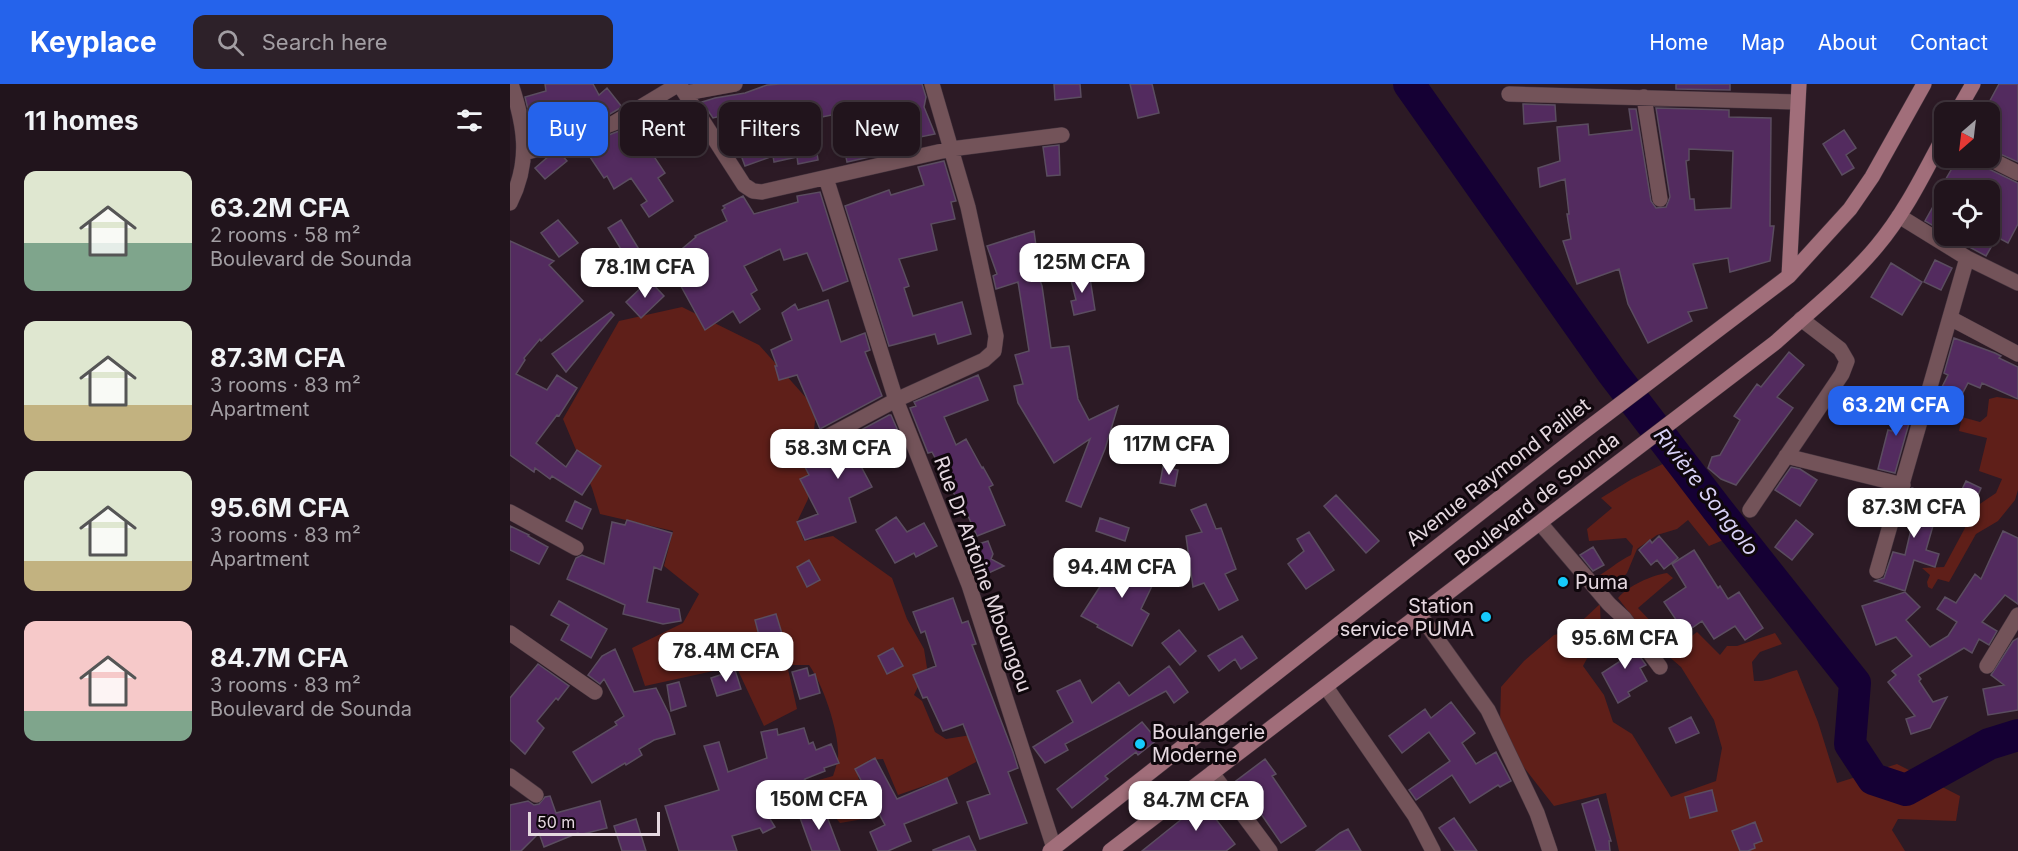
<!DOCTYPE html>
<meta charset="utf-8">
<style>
:root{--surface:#21141c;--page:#2d2129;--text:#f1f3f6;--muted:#a29ea3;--line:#3e333b;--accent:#2563eb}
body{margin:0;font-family:Inter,sans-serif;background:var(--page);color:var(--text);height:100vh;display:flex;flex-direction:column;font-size:22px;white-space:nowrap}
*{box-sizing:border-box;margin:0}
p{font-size:20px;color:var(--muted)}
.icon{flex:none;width:33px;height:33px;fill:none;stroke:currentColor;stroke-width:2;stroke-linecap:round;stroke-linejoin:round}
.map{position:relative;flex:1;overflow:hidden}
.sheet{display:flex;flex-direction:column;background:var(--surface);width:510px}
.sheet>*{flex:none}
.guide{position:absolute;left:18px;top:18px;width:570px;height:54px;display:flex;gap:12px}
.needle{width:39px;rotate:208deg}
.buttons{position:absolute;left:1424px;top:18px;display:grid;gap:12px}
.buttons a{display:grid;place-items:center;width:66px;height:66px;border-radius:12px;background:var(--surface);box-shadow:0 3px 9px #0003,0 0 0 2px var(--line);font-size:30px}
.scale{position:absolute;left:18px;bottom:15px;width:132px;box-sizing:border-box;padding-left:6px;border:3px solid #e5d8e0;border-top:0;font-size:16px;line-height:21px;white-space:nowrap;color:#e5d8e0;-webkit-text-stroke:4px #0f070c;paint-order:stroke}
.price{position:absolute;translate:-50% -51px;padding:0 14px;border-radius:12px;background:#fff;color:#222;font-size:20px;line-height:39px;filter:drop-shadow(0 2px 3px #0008)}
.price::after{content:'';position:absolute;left:50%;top:36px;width:18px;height:14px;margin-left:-9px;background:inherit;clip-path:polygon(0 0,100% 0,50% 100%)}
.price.current{background:var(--accent);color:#fff}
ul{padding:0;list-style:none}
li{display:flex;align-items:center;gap:18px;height:150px;padding:0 24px}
li span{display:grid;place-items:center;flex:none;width:168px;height:120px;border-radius:12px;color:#555}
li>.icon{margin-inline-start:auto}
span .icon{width:72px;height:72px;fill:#fffc;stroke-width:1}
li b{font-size:26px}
h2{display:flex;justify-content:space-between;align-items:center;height:72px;padding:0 24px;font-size:26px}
.pill{padding:0 21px;border-radius:12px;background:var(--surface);box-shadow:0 3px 9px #0003,0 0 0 2px var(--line);font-size:21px;line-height:54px}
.pill.current{background:var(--accent);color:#fff}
header{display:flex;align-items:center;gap:36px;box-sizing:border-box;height:84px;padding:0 30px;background:var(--accent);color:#fff}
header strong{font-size:28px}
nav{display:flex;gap:33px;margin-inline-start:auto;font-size:21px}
.search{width:420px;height:54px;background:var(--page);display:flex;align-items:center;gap:15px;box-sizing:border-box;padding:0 21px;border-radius:12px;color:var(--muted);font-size:22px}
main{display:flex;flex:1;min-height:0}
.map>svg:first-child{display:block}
.green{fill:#5f1f19}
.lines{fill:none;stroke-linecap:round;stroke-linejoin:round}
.river{stroke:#150034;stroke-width:32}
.building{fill:#532b5f;stroke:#5b4d60;stroke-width:1.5;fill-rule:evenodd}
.street-casing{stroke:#46353f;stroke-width:16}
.secondary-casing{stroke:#46353f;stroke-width:16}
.street{stroke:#735359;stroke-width:15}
.secondary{stroke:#a16e7a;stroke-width:15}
.poi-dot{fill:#15cafb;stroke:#0f070c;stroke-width:2}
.labels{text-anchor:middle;stroke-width:6;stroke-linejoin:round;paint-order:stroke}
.street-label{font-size:20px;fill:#e5d8e0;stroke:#0f070c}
.poi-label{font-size:20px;fill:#e5d8e0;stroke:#0f070c;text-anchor:start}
.water-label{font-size:21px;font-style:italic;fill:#d8d1f6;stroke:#0f070c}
</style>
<header>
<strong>Keyplace</strong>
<div class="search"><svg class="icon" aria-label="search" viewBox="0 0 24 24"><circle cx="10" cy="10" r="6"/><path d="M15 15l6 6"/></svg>Search here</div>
<nav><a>Home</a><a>Map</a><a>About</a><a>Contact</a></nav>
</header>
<main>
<section class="sheet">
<h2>11 homes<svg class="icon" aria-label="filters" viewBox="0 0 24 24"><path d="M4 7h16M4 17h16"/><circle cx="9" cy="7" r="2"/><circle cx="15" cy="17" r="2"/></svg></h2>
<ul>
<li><span style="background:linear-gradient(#dfe7d0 60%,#7fa58c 0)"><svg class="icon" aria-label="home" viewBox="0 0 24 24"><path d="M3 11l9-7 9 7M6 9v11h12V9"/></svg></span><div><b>63.2M CFA</b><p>2 rooms · 58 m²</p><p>Boulevard de Sounda</p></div></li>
<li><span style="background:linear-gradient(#dfe7d0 70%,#c2b280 0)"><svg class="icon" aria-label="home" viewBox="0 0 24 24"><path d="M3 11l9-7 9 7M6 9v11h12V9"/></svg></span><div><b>87.3M CFA</b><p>3 rooms · 83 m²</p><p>Apartment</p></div></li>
<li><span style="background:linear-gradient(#dfe7d0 75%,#c2b280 0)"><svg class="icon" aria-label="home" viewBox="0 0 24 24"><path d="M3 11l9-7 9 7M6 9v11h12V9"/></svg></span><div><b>95.6M CFA</b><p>3 rooms · 83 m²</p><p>Apartment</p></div></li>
<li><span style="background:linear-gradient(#f6c9c9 75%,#7fa58c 0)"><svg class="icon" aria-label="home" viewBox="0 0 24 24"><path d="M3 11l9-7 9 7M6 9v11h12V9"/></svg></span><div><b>84.7M CFA</b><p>3 rooms · 83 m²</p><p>Boulevard de Sounda</p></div></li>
</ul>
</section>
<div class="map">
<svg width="1508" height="767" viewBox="0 0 1508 767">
<rect width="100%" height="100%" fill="#2c1a25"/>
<path class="green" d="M172 223 249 261 306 325 298 415 287 438 294 457 323 452 382 494 397 535 414 565 417 584 404 611 412 617 425 648 436 655 461 651 466 678 434 695 388 711 373 675 359 676 348 693 365 733 330 739 311 716 268 728 266 708 323 692C325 686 327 680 328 674 330 650 313 600 299 581H277L287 625 254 642 226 582 135 602 122 564 173 539 189 510 154 482 163 447 90 430 82 404 53 335 109 237Z
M1487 313 1508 316V406L1505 416 1488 437 1466 450 1439 498 1428 495 1422 505 1418 503 1417 498 1420 491 1412 484 1434 483 1455 444 1458 428 1486 409 1492 395 1469 387 1477 354 1449 347 1452 333 1470 338 1477 332 1479 315Z
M1161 376 1223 452 1199 462 1178 436 1167 445 1147 451 1127 465 1117 489 1109 498 1094 504 1085 494C1098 487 1108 477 1121 471L1123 462 1116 454 1079 457 1077 445 1102 424 1091 414 1122 395Z
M1157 489 1163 494 1128 524 1166 564 1187 548 1210 571 1217 562H1227L1265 549 1272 560 1250 568 1242 578 1244 597C1260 598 1272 589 1287 586L1308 638 1327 699 1387 680 1450 712 1446 737 1388 735 1382 746 1395 767H1109L1096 709 1044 722 1009 677 990 639 991 603 1014 577 1044 551 1061 547 1090 520 1091 548 1073 582 1094 611 1103 638 1122 650 1161 713 1206 697 1212 664 1204 636 1171 583 1142 558 1108 514C1118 502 1142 491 1157 489Z"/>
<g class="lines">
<path class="river" d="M899 0 1102 288 1207 425 1345 599 1340 660 1363 695 1396 706 1479 660 1508 651"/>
</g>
<path class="building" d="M35 0H83L89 11 97 4 112 23 100 30 73 40 53 44 49 30 21 38 15 13 36 7Z
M270 0H412L416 13 414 23 425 50 385 58 387 67 337 78 333 58 348 56 346 26 302 35 308 76 288 80 287 73 264 78 263 72 235 82 228 63 250 56 245 24 203 34 192 18 205 14 235 9 257 1Z
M544 0H570L571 13 545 16Z
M620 0H642L649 29 628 34Z
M1166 0H1220V6L1166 5Z
M1489 0H1508V78L1479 65V26L1476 24Z
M1013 20 1045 21 1046 37 1014 40Z
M1146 24 1219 26V33L1261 34 1260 142H1264L1260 177 1220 188 1218 174 1183 180 1197 224 1178 228 1182 237 1138 259 1118 220 1109 185 1067 200 1053 157 1061 155 1057 130H1059L1055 95 1030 103 1028 84 1050 77 1047 43 1078 40 1079 51 1122 46 1119 25H1126L1141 117 1146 124 1156 123 1160 113ZM1179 65 1223 67 1221 124 1185 126 1184 115H1180L1176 77 1179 76Z
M134 32 144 48 133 56 155 89 148 94 163 117 139 133 131 121 137 117 121 94 104 105 97 92 94 94 80 73 86 69 83 57 109 47Z
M1334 46 1346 64 1336 71 1344 84 1332 91 1313 60Z
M549 61 550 91 537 92 533 63Z
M50 69 57 77 35 95 25 84 39 72Z
M1448 74H1456L1508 99V140L1498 159 1487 153 1476 172 1439 152H1484L1479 149V106H1434V148L1415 137 1435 101 1433 100Z
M434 77 446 117 441 118 445 135 421 140 427 166 389 175 399 202 394 204 403 232 452 218 461 250 428 260 425 250 379 262 335 122 379 106 381 111 414 101 408 83Z
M310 108 338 197 313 207 297 169 274 176 270 165 234 182 247 206 241 210 250 225 230 239 223 227 195 246 161 184 164 182 160 175 186 153 185 152 217 137 212 126 215 124 213 122 233 112 244 130 288 118 287 112Z
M48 136 68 159 49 173 31 149Z
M111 136 130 167 117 175 98 144Z
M524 147 526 162 518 164 532 202 541 264 559 262 568 315 579 336 608 322 595 365 571 423 556 417 580 355 544 379 508 319 504 302 513 300 505 271 519 267 508 198 486 205 483 192 487 190 477 162Z
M0 157 44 177 39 181 73 217 31 257 30 255 14 274 15 276 6 290 37 306 47 291 67 304 49 332 47 331 26 359 56 383 67 366 91 382 72 411 42 392 40 395 25 384 24 388 0 371Z
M1425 176 1442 184 1431 206 1414 198Z
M1381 179 1412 198 1392 231 1361 213Z
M579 188 585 226 564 231 561 217 566 216 560 192Z
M139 196 154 212 131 234 116 218Z
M318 216 331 258 355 249 360 266 355 268 372 312 310 345 287 291 269 296 265 282H267L261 266 282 256 272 229 285 220 288 226Z
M101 228 104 231 56 288 42 270Z
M1444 254 1485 269 1491 272 1489 274 1508 283V315L1472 299 1470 304 1458 299 1448 318 1429 309 1438 291 1434 289Z
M1279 268 1294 281 1267 313 1283 324 1226 401 1211 395 1198 384 1202 373 1210 371 1230 336 1224 332 1247 300 1251 303Z
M468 291 478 316 434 333 446 361 456 355 472 384 473 383 483 401 479 403 495 441 467 452 450 414 447 415 422 368 418 369 400 324 406 322 404 318Z
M1390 314 1405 318 1385 389 1368 385 1378 346 1382 347Z
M379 331H381L388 347 348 360 352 368 345 371 362 403 339 414 346 438 295 456 287 438 308 430 290 395 299 391 291 375H297Z
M653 383 668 386 665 402 650 399Z
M1281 383 1290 385 1307 396 1290 422 1265 406Z
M1456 397 1471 404 1463 422 1448 414Z
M1402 404 1431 414 1416 466 1429 470 1425 483 1404 476 1395 507 1365 497 1374 494 1383 468 1395 471 1403 437 1392 434Z
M1368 405 1380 408 1373 429 1363 427Z
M826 411 869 457 856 469 814 422Z
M65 417 81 425 72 445 56 437Z
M696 420 706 445 711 444 726 485 715 490 728 516 709 526 694 499 683 503 676 452 692 448 681 426Z
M386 433 397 448 414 439 427 462 406 473 404 469 385 479 366 446Z
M590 434 619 444 615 457 586 447Z
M117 436 162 449 151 486 144 483 137 518 169 525 171 537 153 540 113 530 115 521 57 495 66 474 72 471 94 480 102 438 115 441Z
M1286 436 1303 450 1282 476 1265 463Z
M0 442 19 451 18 452 38 463 29 480 0 466Z
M1493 447 1508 454V520L1495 511 1472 538 1487 547 1479 561 1469 555 1462 569 1454 564 1408 591 1411 595 1409 597 1423 618 1437 613 1420 644 1401 650 1396 635 1405 632 1378 598 1386 591 1382 587 1402 572 1386 553 1366 561 1352 522 1395 508 1410 523 1396 536 1420 563 1438 552 1447 538 1427 525 1435 513 1446 519 1465 490 1471 495Z
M799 448 824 486 796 505 778 480 794 467 787 455Z
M1149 452 1168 474 1154 485 1147 476 1141 481 1129 466 1140 456 1142 459Z
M478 457 483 470 481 475 494 482 474 491 473 493 459 463Z
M1083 463 1094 481 1083 487 1070 471Z
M1184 466 1208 504 1210 502 1218 515 1229 508 1253 544 1235 556 1225 542 1204 555 1192 537 1175 549 1154 518 1176 503 1162 480Z
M641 467 656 473 631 525 639 530 622 562 587 543 588 541 571 532 591 501 571 493 576 480 616 496 621 487 629 492Z
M299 476 310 496 297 503 287 483Z
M443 514 452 539 458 537 466 560 462 561 503 668 508 684 498 688 517 739 470 755 457 718 480 710 453 640 433 647 417 613 413 614 403 591 426 582 415 547 411 549 403 528Z
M49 517 97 545 81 574 51 556 59 541 41 531Z
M266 530 273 553 251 559 245 536Z
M1109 544 1136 581 1130 584 1137 597 1118 608 1120 612 1108 619 1092 589 1115 574 1102 548Z
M669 546 686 567 670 581 652 559Z
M732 552 747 574 731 585 725 575 709 587 698 572Z
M1508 554V626L1478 631 1473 605 1494 601 1481 591 1503 557Z
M383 564 393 582 377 590 368 572Z
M105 565 124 608 146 604 159 630 165 650 144 656 129 665 132 671 116 681 115 679 82 699 63 668 107 641 105 638 114 632 94 595 90 600 78 591 92 572Z
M28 580 59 602 48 616 46 614 27 637 34 644 15 670 0 656V614Z
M659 582 678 608 664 619 656 607 555 660 558 666 535 679 523 663 563 638 547 607 570 596 582 619 609 598 619 612Z
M297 584 299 592 305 590 310 609 290 615 282 588Z
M225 586 231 605 207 612 201 594Z
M169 598 176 622 161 627 157 601Z
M941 618 965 649 952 659 966 680 986 668 1001 697 990 703 988 701 960 719 942 691 906 716 899 706 940 677 919 648 892 669 879 652 915 625 921 634Z
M1181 633 1189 649 1166 659 1159 644Z
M632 638 647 656 628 671 626 668 595 692 598 695 562 724 547 705Z
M294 644 299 660 303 658 306 666 321 660 329 679 314 684 315 687 295 695V696L256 711 261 725 255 727 265 743 253 749 250 744 222 752 227 767H169L155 722 209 706 194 662 209 658 218 688 257 674 251 648 267 645 268 651Z
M365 674 387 715 437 694 447 719 394 740 401 757 378 767H368L360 748 375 741 345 685Z
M755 675 766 690 762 692 796 742 771 759 738 711 733 714 722 700Z
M1202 706 1207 727 1180 734 1175 713Z
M706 711 717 725 705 734 725 760 716 767H632L678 730Z
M40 712 46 729 90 717 97 744 69 751 68 749 34 763 29 749 11 767H0V721L18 717 24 721 29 720 35 713Z
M1088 715 1101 757H1099L1100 767H1086L1072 720Z
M313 722 330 767H302L289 731Z
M944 734 967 767H945L929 744Z
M126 735 136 767H112L104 742Z
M1245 738 1252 757 1244 760 1245 764 1238 767H1230L1222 747Z
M838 745 851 767H806L830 749Z
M459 752 466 767H423V766Z"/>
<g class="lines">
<defs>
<path id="street" d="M169 0 234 101 243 107 252 108 441 65 552 51
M176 9 225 0
M999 10 1287 18
M1134 13 1150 115
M14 69 56 57 104 39 169 0
M1478 74 1508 89
M316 94 386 316 459 501 544 764
M0 119C21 77 15 42 1 0
M1389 132 1457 174 1508 199
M1440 234 1508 270
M292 366 386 316 474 276 484 267 486 252 458 123 422 0
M1276 372 1393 401
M1240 426 1332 290 1337 277 1330 265 1291 235
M0 428 66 464
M1030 439 1099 520 1114 534 1150 583
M1367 487 1457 174
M910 531 978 626 1027 729 1040 767
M0 549 85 608
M1477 582 1508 531
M816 603 905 732 923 767
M702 689 760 767
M0 692 26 711"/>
<path id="secondary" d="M1447 28 1463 0
M1279 192 1289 0
M540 767 1072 349 1279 192 1340 125 1362 93 1414 0
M600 767 1266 258C1300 227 1337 198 1367 162 1395 129 1414 89 1434 52"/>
</defs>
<use href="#street" class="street-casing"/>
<use href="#secondary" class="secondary-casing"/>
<use href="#street" class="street"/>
<use href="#secondary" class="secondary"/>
</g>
<g class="poi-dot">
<circle cx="1053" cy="498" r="6"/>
<circle cx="976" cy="533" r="6"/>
<circle cx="630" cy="660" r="6"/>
</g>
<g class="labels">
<g class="street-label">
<text transform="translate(988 388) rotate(-38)" y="7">Avenue Raymond Paillet</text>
<text transform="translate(1027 415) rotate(-38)" y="7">Boulevard de Sounda</text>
<text transform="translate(473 490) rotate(70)" y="7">Rue Dr Antoine Mboungou</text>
</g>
<g class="poi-label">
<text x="1065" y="505">Puma</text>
<text x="964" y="529" text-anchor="end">Station<tspan x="964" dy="23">service PUMA</tspan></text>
<text x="642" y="655">Boulangerie<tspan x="642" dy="23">Moderne</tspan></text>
</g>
<g class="water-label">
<text transform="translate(1196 408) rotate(52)" y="7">Rivière Songolo</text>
</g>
</g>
</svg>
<div class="buttons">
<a><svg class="needle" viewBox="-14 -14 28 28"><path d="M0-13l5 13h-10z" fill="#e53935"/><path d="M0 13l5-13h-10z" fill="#a29ea3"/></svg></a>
<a><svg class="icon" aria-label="locate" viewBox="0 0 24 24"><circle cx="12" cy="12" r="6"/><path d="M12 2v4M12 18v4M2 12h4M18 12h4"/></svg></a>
</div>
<div class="scale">50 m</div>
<b class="price" style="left:572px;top:210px">125M CFA</b>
<b class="price" style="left:135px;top:215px">78.1M CFA</b>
<b class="price current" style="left:1386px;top:353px">63.2M CFA</b>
<b class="price" style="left:659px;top:392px">117M CFA</b>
<b class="price" style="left:328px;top:396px">58.3M CFA</b>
<b class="price" style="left:1404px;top:455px">87.3M CFA</b>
<b class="price" style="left:612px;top:515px">94.4M CFA</b>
<b class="price" style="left:1115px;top:586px">95.6M CFA</b>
<b class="price" style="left:216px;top:599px">78.4M CFA</b>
<b class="price" style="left:309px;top:747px">150M CFA</b>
<b class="price" style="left:686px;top:748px">84.7M CFA</b>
<div class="guide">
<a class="pill current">Buy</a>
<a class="pill">Rent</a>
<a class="pill">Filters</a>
<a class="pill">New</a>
</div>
</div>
</main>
